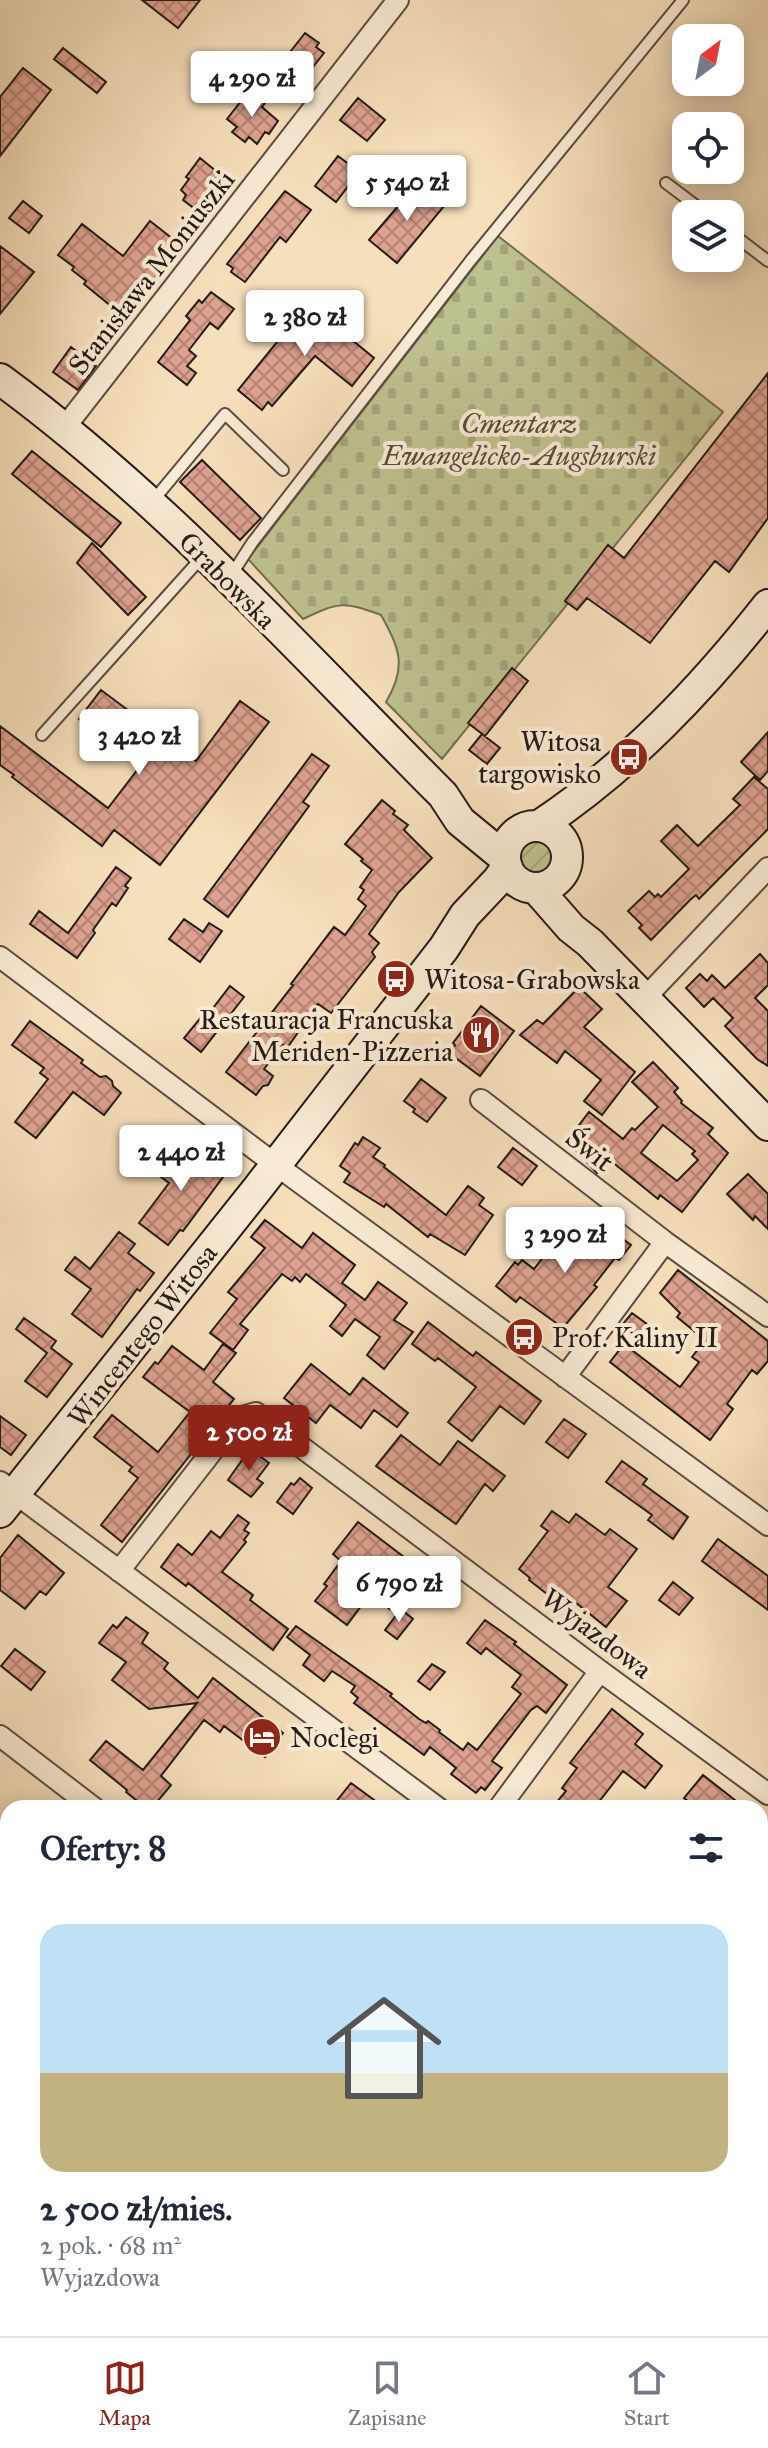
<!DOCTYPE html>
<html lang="pl">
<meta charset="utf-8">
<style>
:root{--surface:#fff;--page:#f2f2f3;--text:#1f2937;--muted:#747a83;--line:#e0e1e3;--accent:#8f2418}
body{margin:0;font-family:"IM FELL Great Primer",serif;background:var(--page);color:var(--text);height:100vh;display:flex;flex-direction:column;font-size:30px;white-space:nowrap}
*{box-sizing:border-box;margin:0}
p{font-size:26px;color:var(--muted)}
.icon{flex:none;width:44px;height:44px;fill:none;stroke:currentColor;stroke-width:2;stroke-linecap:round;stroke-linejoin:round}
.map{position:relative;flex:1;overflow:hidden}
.side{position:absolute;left:0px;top:1800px;width:768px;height:536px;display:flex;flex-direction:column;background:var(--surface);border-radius:24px 24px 0 0;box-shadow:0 4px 20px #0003}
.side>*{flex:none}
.needle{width:52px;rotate:32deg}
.buttons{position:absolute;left:672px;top:24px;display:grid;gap:16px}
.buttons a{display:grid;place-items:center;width:72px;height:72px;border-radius:16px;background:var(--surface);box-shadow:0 4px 20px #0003;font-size:40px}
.price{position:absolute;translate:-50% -68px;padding:0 18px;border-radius:8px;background:#fff;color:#222;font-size:26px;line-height:52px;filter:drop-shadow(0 2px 4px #0008)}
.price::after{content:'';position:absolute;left:50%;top:48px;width:24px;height:18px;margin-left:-12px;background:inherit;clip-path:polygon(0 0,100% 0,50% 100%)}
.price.on{background:var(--accent);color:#fff}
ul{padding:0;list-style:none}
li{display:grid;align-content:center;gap:16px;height:424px;padding:0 40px}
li+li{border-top:2px solid var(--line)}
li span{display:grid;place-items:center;height:248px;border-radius:24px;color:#555}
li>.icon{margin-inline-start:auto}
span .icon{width:144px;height:144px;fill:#fffc;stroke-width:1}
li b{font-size:34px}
h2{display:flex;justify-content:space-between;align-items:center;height:96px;padding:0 40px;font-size:34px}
.menu{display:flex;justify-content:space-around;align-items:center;height:112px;border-top:2px solid var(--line);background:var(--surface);font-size:22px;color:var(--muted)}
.menu a{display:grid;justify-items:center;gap:4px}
.menu .on{color:var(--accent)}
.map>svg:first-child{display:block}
.cemetery{fill:url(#cemetery-stones);stroke:#726e52;stroke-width:2}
.garden{fill:url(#garden-furrows);stroke:#726e52;stroke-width:2}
.building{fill:url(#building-cross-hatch);stroke:#261b16;stroke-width:2;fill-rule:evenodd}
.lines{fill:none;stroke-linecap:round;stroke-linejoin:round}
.lane-casing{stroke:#5a4c40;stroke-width:14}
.street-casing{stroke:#5a4c40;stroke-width:24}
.secondary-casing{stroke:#261b16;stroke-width:34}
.lane{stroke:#f9ead3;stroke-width:10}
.street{stroke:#f9ead3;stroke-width:20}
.secondary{stroke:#f9ead3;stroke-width:30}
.labels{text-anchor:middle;stroke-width:8;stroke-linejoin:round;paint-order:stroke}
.street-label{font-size:28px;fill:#261b16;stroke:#f9ead3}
.park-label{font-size:28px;font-style:italic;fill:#544d3a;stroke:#f9ead3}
.poi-label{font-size:28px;fill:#261b16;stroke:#f9ead3;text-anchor:start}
</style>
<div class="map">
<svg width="768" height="2336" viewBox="0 0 768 2336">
<defs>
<pattern id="cemetery-stones" width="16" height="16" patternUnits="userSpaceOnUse" patternTransform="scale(2)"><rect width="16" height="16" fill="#bec18f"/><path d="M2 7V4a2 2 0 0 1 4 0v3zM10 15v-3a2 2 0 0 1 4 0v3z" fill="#a3a57b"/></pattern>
<pattern id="garden-furrows" width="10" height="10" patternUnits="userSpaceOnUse" patternTransform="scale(2)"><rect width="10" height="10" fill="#bec18f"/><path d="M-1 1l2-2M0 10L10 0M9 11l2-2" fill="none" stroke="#a3a57b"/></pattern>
<pattern id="building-cross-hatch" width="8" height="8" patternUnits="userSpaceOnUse" patternTransform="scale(2)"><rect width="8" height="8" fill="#dda28f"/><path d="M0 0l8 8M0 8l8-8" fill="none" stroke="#b38374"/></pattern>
</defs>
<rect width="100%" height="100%" fill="#f6dfbc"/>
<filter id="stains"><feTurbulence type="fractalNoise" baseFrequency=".0025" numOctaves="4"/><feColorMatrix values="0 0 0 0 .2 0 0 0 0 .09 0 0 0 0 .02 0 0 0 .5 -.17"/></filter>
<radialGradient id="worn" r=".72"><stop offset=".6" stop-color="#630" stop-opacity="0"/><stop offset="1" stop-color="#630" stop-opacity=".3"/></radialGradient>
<path class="cemetery" d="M498 236 723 412 442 759 386 702C407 667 400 649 381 615 343 601 339 602 303 619L248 559Z"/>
<path class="garden" d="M518 856a19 19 0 1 1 38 0a19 19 0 1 1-38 0Z"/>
<path class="building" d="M142 0H200L178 28Z
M305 33 319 43 316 47 324 53 309 72 287 56Z
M63 48 106 82 97 93 54 59Z
M23 68 51 90 0 156V97Z
M249 91 265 103 262 107 278 121 269 134 265 132 257 144 249 137 245 142 232 132 237 127 227 119Z
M358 98 385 120 367 141 340 120Z
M338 156 359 172 336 202 315 186Z
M200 158 221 175 218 178 228 186 206 209 199 203 195 209 183 200 186 195 181 190 189 179 186 177Z
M418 183 445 205 397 263 369 240Z
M285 191 311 210 286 242 280 237 245 282 231 272 233 268 227 264Z
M23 201 42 216 29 233 9 218Z
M150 221 178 243 169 255 171 257 147 288 150 290 137 307 132 303 122 315 84 284 86 281 72 270 74 267 58 255 82 224 123 256Z
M0 246 34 272 0 314Z
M211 292 234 309 218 329 210 323 189 350 196 356 187 366 196 373 187 385 158 362 190 320 186 316 199 300 202 303Z
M308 304 374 358 352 386 315 356 272 406 268 402 262 410 238 390Z
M71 347 96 366 78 390 53 372Z
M768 373V518L729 572 715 561 650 643 587 598 577 610 565 601 608 545 624 558Z
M32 451 121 523 101 547 12 474Z
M202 460 261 518 240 540 180 482Z
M92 543 146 597 128 615 77 563Z
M512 668 528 681 485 736 468 723Z
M101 690 196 761 240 701 269 722 160 865 114 830 102 846 12 777 14 775 0 765V726L108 808 141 765 79 719Z
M768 732V771L760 780 741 762Z
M482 734 500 748 487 764 469 750Z
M312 754 329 766 303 802 309 806 228 917 204 899Z
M754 777 768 789V829L699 899 696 895 690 900 651 940 639 928 642 925 628 911 649 891 655 897 658 894 661 897 689 869 661 841 677 825 698 846 740 805 733 799Z
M382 800 395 811 393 814 408 825 404 830 432 858 399 892 369 934 379 943 372 952 375 957 331 1013 318 1004 287 1048 283 1045 264 1069 273 1076 268 1085 263 1086 256 1095 226 1072 293 985 291 984 334 927 345 935 366 906 358 899 364 890 360 887 372 870 361 861 363 859 345 844Z
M116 867 131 878 125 886 128 888 116 906 112 903 93 930 95 933 77 958 30 924 39 911 68 933Z
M184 919 203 932 209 923 222 931 200 962 169 939Z
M760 954 768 963V985L755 998 768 1011V1066L757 1059 725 1026 733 1018 713 998 704 1007 686 988 700 974 707 981 712 975 725 988Z
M230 986 244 997 201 1052 184 1038 207 1010 210 1012Z
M579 987 602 1009 584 1027 635 1072 602 1115 584 1101 601 1080 565 1051 557 1063 520 1035 537 1020 543 1024Z
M481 1006 514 1031 480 1076 449 1053 455 1045 453 1043Z
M30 1021 83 1060 81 1063 100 1077 106 1076 112 1081 113 1086 121 1093 104 1115 73 1092 36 1138 15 1122 48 1079 40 1073 44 1068 12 1045Z
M653 1062 678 1088 674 1092 682 1101 681 1103 713 1128 708 1134 728 1153 682 1212 660 1195 658 1199 611 1161 597 1173 567 1141 589 1112 623 1139 632 1128 635 1130 658 1107 632 1082ZM663 1125 695 1151 692 1154 698 1160 677 1181 641 1153Z
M421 1079 446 1098 427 1122 413 1112 415 1109 404 1101Z
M363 1137 380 1148 373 1157 385 1165 384 1167 446 1215 468 1186 484 1198 479 1205 493 1215 465 1255 430 1234 428 1237 386 1204 384 1207 344 1182 350 1173 340 1166 355 1143 358 1145Z
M165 1147 194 1169 207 1152 229 1169 183 1231 180 1230 168 1245 139 1223 169 1183 149 1168Z
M513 1148 537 1166 522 1185 498 1167Z
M748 1174 768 1194V1229L755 1216 753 1220 727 1194Z
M265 1220 302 1248 313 1233 355 1265 342 1283 365 1300 378 1282 407 1303 394 1320 413 1332 384 1369 367 1355 380 1337 355 1319 342 1336 330 1326 346 1305 306 1274 300 1282 295 1277 292 1281 282 1274 240 1324 248 1330 233 1350 210 1333 237 1299 228 1292 265 1248 251 1237Z
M599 1222 631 1245 619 1260 615 1258 594 1285 597 1287 563 1328 520 1297 516 1302 496 1286 515 1262 518 1265 522 1260 534 1269 557 1239 572 1251 585 1233 589 1235Z
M119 1232 135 1244 128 1253 154 1273 140 1291 137 1289 102 1337 72 1314 91 1289 65 1270 75 1257 90 1269Z
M678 1270 768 1341V1361L757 1374 752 1370 727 1404 733 1409 710 1440 610 1362 624 1344 680 1387 699 1362 692 1357 705 1340 677 1317 680 1313 660 1293Z
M632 1313 651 1327 642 1340 622 1325Z
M24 1318 56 1341 51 1348 72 1364 47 1397 25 1381 47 1353 16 1329Z
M428 1322 473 1356 476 1352 541 1401 524 1424 500 1406 472 1441 448 1422 476 1387 438 1358 435 1361 412 1344Z
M223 1344 236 1353 213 1382 234 1399 122 1542 101 1525 138 1478 129 1471 132 1467 94 1437 112 1415 158 1452 190 1412 143 1377 155 1362 158 1364 172 1346 204 1370Z
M311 1364 350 1395 363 1378 408 1413 397 1427 374 1410 361 1428 330 1405 316 1423 284 1398Z
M0 1416 26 1435 11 1455 0 1447Z
M564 1419 586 1434 568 1458 546 1442Z
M401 1435 440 1465 458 1441 505 1476 493 1491 485 1484 456 1524 376 1466Z
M250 1449 269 1463 257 1479 263 1483 251 1497 228 1480Z
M622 1461 647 1479 643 1484 688 1517 673 1539 648 1520 652 1515 606 1482Z
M300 1478 312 1488 293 1514 277 1502 291 1483 294 1485Z
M552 1511 569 1523 576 1514 605 1535 610 1529 637 1549 608 1587 627 1601 606 1627 565 1594 556 1601 529 1580 530 1578 519 1569 548 1531 541 1526Z
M238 1515 249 1523 244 1530 249 1533 244 1540 246 1542 222 1572 253 1595 250 1600 288 1629 273 1650 188 1583 186 1586 161 1567 178 1544 192 1555 211 1531 220 1538Z
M358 1522 421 1570 390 1609 370 1594 347 1625 315 1601 327 1586 324 1584 341 1561 333 1554Z
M18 1535 64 1573 46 1595 40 1591 25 1609 0 1590V1558Z
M718 1539 768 1576V1610L702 1561Z
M673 1582 693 1598 679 1615 659 1600Z
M401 1609 413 1619 397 1639 385 1630Z
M126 1617 148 1633 142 1643 168 1663 164 1669 198 1698 213 1678 283 1733 265 1757 224 1726 220 1732 204 1720 161 1776 171 1785 152 1808H146L126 1792 127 1790 90 1760 106 1741 143 1770 197 1703 149 1709 112 1680 126 1662 99 1643 113 1625 117 1628Z
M485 1620 516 1642 514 1644 567 1685 546 1713 537 1706 531 1710 492 1761 502 1768 485 1790 481 1787 476 1793 451 1774 456 1768 430 1747 424 1755 354 1703 358 1698 351 1692 355 1686 332 1671 324 1681 303 1665 310 1655 287 1637 296 1626 392 1694 390 1696 419 1719 426 1723 428 1721 440 1730 439 1732 463 1750 468 1743 477 1750 521 1694 512 1687 521 1675 486 1648 481 1654 467 1643Z
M15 1649 45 1672 31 1690 1 1666Z
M432 1664 445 1672 430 1690 418 1681Z
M612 1709 643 1734 635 1744 662 1766 645 1788 623 1771 594 1808H552L566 1791 562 1788 577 1768 570 1763Z
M703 1775 745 1808H697L684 1798Z
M351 1783 385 1808H331Z"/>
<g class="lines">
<defs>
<path id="lane" d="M666 183 707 214
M730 232 768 261
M152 502 225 414 283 470
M232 574 252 543 471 260 683 0
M42 735 203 556
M344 2336 351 2328"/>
<path id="street" d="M65 427 398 0
M0 957 276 1165 768 1525
M644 999 768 868
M481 1100 665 1242 768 1316
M565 1377 665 1242
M0 1482 438 1808
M119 1571 238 1418 256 1413 600 1671 768 1794
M0 1736 94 1808
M499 1808 600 1671
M760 2049 768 2055
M760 2302 768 2308
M458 2328 469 2336"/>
<path id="secondary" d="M0 379C164 499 300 652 443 795L460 821 505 858
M539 826C628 767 702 689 768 605
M505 857a31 31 0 1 1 62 0a31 31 0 1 1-62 0Z
M536 888 571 928 590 943 768 1125
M0 1512 258 1188 444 948 465 915 498 880 507 867"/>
</defs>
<use href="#lane" class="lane-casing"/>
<use href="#street" class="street-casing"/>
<use href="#secondary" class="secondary-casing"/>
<use href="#lane" class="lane"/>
<use href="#street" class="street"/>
<use href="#secondary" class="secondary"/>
</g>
<defs>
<symbol id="bus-disc" viewBox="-11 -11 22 22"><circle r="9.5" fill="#8f2418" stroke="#f9ead3"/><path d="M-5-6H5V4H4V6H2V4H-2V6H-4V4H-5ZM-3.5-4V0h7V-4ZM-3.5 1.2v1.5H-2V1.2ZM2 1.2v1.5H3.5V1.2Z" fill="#fff"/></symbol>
<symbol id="restaurant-disc" viewBox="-11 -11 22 22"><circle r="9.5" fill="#8f2418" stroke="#f9ead3"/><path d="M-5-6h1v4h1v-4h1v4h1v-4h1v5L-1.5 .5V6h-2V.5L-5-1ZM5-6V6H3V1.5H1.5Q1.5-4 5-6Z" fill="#fff"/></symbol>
<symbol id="hotel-disc" viewBox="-11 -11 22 22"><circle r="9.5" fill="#8f2418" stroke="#f9ead3"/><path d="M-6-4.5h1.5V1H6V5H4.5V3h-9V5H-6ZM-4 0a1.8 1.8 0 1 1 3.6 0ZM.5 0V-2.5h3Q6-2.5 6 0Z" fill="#fff"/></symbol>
</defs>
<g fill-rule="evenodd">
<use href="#bus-disc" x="607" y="735" width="44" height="44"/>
<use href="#bus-disc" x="374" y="957" width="44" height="44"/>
<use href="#restaurant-disc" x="459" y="1013" width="44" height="44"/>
<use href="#bus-disc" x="502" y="1315" width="44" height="44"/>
<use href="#hotel-disc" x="240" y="1715" width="44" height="44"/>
</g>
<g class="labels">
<g class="street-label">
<text transform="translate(151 272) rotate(-52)" y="10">Stanisława Moniuszki</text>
<text transform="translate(228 580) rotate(45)" y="10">Grabowska</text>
<text transform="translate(590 1149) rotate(38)" y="10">Świt</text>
<text transform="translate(142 1335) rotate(-52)" y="10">Wincentego Witosa</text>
<text transform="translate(597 1633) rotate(37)" y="10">Wyjazdowa</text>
</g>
<g class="park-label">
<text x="519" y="433">Cmentarz<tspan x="519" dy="32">Ewangelicko-Augsburski</tspan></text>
</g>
<g class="poi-label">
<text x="601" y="751" text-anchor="end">Witosa<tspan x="601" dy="32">targowisko</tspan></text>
<text x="424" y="989">Witosa-Grabowska</text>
<text x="453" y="1029" text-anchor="end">Restauracja Francuska<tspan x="453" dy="32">Meriden-Pizzeria</tspan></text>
<text x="552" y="1347">Prof. Kaliny II</text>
<text x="290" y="1747">Noclegi</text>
</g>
</g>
<rect width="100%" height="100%" filter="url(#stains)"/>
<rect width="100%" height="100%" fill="url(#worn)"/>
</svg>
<div class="buttons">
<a><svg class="needle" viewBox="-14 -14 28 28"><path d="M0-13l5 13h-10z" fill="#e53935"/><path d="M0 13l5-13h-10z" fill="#747a83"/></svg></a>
<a><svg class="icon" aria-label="locate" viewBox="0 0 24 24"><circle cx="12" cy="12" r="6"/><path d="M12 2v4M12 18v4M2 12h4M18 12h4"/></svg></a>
<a><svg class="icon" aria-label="layers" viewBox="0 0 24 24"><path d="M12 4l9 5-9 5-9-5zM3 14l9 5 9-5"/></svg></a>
</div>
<b class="price" style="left:252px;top:119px">4 290 zł</b>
<b class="price" style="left:407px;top:223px">5 540 zł</b>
<b class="price" style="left:305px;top:358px">2 380 zł</b>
<b class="price" style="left:139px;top:777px">3 420 zł</b>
<b class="price" style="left:181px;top:1193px">2 440 zł</b>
<b class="price" style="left:565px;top:1275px">3 290 zł</b>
<b class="price on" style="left:249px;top:1473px">2 500 zł</b>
<b class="price" style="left:399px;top:1624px">6 790 zł</b>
<section class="side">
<h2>Oferty: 8<svg class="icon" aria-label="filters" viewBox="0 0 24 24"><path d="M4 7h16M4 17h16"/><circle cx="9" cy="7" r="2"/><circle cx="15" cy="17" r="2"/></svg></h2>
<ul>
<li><span style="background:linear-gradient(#bfe0f5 60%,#c2b280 0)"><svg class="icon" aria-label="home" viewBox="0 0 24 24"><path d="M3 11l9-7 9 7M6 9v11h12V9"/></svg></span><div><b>2 500 zł/mies.</b><p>2 pok. · 68 m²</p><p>Wyjazdowa</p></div></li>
</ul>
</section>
</div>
<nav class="menu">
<a class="on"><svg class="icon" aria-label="map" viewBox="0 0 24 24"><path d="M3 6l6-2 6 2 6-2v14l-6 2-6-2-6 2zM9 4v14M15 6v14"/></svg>Mapa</a>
<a><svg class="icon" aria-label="saved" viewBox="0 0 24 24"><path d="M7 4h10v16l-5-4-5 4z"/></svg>Zapisane</a>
<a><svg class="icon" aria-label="home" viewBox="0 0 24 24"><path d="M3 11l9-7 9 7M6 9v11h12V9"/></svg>Start</a>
</nav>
